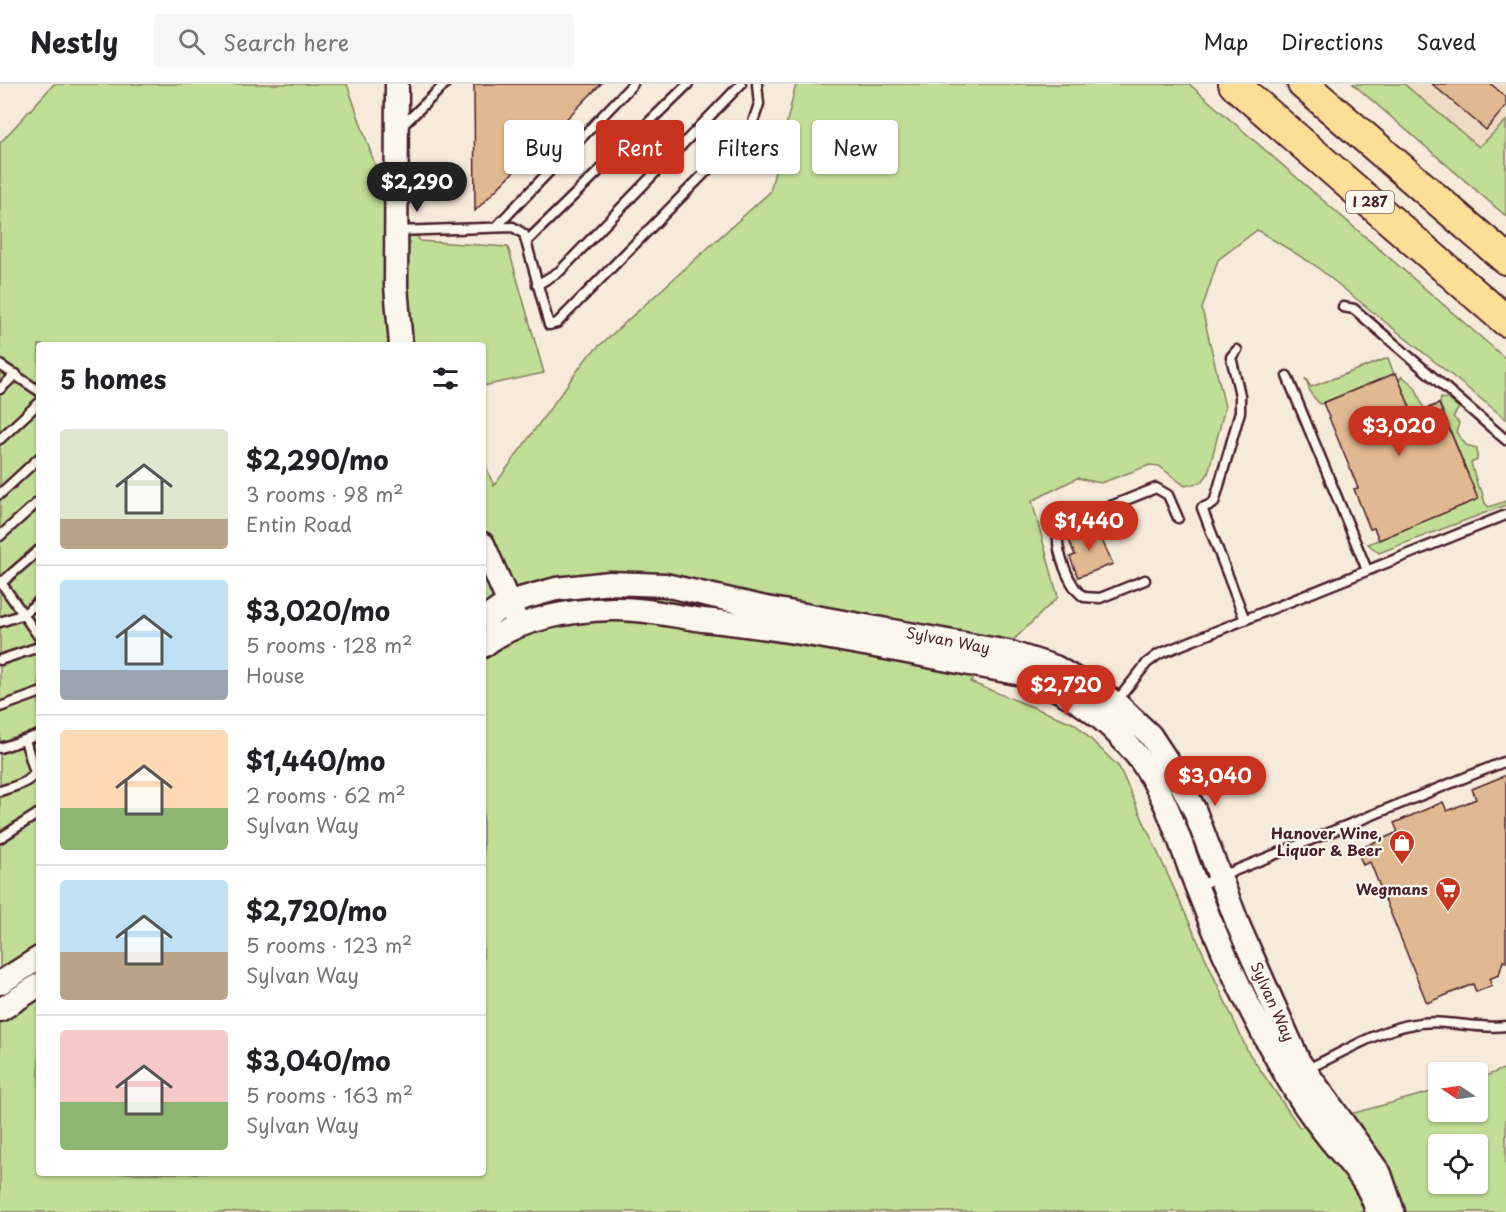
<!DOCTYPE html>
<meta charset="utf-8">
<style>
:root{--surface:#fff;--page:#f6f6f6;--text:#202124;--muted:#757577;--line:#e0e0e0;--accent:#c8321e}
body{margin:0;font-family:"Playpen Sans",sans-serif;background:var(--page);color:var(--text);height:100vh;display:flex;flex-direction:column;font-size:22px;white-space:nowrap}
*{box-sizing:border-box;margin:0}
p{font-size:20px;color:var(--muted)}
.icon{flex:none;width:33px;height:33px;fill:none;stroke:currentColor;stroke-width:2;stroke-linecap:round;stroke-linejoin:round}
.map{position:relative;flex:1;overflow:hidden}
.drawer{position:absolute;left:36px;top:258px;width:450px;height:834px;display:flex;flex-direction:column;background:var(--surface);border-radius:6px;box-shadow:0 2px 4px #0004}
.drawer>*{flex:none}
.banner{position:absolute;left:504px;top:36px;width:570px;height:54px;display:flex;gap:12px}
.needle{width:39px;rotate:283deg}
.controls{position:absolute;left:1428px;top:978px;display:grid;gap:12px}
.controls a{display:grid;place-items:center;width:60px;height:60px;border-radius:6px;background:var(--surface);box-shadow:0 2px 4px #0004;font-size:30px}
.price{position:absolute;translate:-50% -51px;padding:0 14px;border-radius:21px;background:var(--accent);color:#fff;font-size:20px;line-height:39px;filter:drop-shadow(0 2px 3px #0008)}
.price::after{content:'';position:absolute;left:50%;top:36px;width:18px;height:14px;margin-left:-9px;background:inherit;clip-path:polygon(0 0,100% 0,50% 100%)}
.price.current{background:#222;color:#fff}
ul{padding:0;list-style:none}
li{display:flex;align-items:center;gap:18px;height:150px;padding:0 24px}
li+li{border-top:2px solid var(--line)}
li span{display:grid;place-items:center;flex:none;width:168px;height:120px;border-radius:6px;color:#555}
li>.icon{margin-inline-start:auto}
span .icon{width:72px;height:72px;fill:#fffc;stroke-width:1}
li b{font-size:26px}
h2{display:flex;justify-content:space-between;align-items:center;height:72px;padding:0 24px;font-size:26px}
.tag{padding:0 21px;border-radius:6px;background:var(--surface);box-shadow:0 2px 4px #0004;font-size:21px;line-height:54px}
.tag.current{background:var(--accent);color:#fff}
header{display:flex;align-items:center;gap:36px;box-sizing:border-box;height:84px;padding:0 30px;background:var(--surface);border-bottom:2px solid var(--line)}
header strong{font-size:28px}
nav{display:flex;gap:33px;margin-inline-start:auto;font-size:21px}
.search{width:420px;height:54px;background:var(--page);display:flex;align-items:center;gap:15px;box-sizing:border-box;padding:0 21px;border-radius:6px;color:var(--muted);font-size:22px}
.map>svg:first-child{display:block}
.built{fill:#efdbc4}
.green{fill:#c0de96;stroke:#857e60;stroke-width:1.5;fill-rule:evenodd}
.building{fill:#e0b891;stroke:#4a1f2b;stroke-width:1.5}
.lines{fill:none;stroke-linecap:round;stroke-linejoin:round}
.lane-casing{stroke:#4a1f2b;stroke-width:13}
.secondary-casing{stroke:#4a1f2b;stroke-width:27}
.highway-casing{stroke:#4a1f2b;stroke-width:34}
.lane{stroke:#fbf7ec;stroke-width:8}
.secondary{stroke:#fbf7ec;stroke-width:22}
.highway{stroke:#fdde96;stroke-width:30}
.labels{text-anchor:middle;stroke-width:4.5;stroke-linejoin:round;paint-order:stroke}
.shield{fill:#fbf7ec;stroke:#7f6065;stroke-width:1.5}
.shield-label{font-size:14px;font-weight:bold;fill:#4a1f2b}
.street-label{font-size:15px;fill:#4a1f2b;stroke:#fbf7ec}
.poi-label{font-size:15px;font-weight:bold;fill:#4a1f2b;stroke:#fbf7ec;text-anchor:end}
</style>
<header>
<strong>Nestly</strong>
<div class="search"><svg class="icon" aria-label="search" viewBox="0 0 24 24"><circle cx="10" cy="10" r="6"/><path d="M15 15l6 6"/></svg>Search here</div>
<nav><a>Map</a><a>Directions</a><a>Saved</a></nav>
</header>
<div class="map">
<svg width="1506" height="1128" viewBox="0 0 1506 1128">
<rect width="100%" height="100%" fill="#f6eada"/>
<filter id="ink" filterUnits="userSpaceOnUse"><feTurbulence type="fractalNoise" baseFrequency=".0167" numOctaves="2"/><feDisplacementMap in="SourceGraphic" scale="12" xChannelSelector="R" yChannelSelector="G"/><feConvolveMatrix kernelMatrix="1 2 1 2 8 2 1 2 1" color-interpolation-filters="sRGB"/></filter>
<g filter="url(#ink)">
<path class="built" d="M1404 0H1506V37L1479 64Z"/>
<path class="green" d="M54 0H347L375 81 420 157 508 163 544 289 483 302V261H39V1089H483V376L494 402 588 272 770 108 796 0H1189L1506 275V335L1313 180 1257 146 1218 176 1202 225 1225 323 1208 390 1202 398 1185 402 1159 382 1150 381 1101 399 1077 394 1032 417 1058 513 970 598 1075 640 1119 683 1248 968 1300 1044 1438 1006V1028H1478V995L1506 984V1128H0V59ZM1438 1060H1478V1100H1438Z
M1353 0H1404L1479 63 1506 37V132Z
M1388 274 1394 290 1320 320 1311 310 1305 294 1311 303Z
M1402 292 1415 303 1424 325 1440 319 1441 314 1448 315 1459 324 1453 333 1459 339 1456 348 1466 361 1477 364V376L1471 379 1478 403 1481 405 1485 419 1489 423 1506 417V421L1379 469 1368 460 1478 415 1440 320 1413 331 1399 296Z"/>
<path class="building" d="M474 0H601L475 127Z
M1432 0H1491L1506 13V22L1486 46Z
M1396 289 1413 331 1439 320 1478 415 1379 456 1374 444 1370 445 1354 405 1358 404 1323 319Z
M1096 443 1113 480 1078 493 1070 473 1075 471 1068 454Z
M1506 691V878L1503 877 1499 891 1489 895 1492 902 1476 908 1473 900 1427 919 1370 778 1363 781 1357 766 1398 748 1394 739 1443 718 1447 727 1476 715 1472 705Z"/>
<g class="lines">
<defs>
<path id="lane" d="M400 44 445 0
M496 143 633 0
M397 147 513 143 524 150 549 241 557 239 752 41 759 20 757 0
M526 158 688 0
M537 201 560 187 741 0
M1343 223 1354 225 1506 356
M1237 266 1231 273 1240 311V328L1214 419 1202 424 1245 536
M0 281 39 307
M1287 292 1367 486
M0 305 16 290
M0 355 39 319
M0 410 39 374
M1113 421 1117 430
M0 452 39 417
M1145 496 1100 514 1084 513C1069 503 1056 467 1058 449L1066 440 1156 404 1168 411 1178 434
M0 497 39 553
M0 500 39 466
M0 538 24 530 39 517
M0 576 39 563
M1116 618 1147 579 1159 570 1506 431
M0 623 39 609
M0 664 39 651
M0 707C12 703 28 700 35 689L25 656
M0 754 39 729
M1197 802 1506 677
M1307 985C1341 970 1377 946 1414 940 1444 934 1475 946 1506 942"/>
<path id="secondary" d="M397 0 396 202 401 261
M483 460 514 531
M483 536 509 518 556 505 610 499 665 501 761 523 1008 568 1055 583 1116 619 1150 651 1177 692 1194 725 1239 843 1299 978 1380 1090 1393 1128
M483 562C516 535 571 526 613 525 643 524 673 532 703 536 810 547 916 570 1022 590 1071 609 1105 631 1138 673 1167 711 1179 757 1196 801 1221 867 1252 932 1287 993 1299 1014 1313 1034 1328 1053 1347 1077 1370 1098 1377 1128
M0 899 39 874
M0 926 39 901"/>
<path id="highway" d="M1234 0 1506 237
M1303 0 1506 175"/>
</defs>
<use href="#lane" class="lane-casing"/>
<use href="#secondary" class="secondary-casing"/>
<use href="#highway" class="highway-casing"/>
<use href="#lane" class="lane"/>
<use href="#secondary" class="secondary"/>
<use href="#highway" class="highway"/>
</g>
</g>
<defs>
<symbol id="shop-pin" viewBox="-11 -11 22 30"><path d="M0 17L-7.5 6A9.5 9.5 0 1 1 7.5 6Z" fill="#c8321e" stroke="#fbf7ec"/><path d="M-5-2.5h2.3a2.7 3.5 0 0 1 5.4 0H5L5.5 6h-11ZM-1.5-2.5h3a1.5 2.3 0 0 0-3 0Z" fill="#fff"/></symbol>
<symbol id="supermarket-pin" viewBox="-11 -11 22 30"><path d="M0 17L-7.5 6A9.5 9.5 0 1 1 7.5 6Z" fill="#c8321e" stroke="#fbf7ec"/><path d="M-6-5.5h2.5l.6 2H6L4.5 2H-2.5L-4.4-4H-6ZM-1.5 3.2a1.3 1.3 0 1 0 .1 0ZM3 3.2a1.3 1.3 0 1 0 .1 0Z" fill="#fff"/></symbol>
</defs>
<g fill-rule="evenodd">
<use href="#shop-pin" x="1387" y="744" width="30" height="40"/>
<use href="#supermarket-pin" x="1433" y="791" width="30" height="40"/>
</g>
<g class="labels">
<rect class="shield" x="1346" y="107" width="48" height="22" rx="4.5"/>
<g class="shield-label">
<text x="1370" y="123">I 287</text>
</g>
<g class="street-label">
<text transform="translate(948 557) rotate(11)" y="5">Sylvan Way</text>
<text transform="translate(1272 918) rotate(66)" y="5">Sylvan Way</text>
</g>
<g class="poi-label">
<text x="1382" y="755">Hanover Wine,<tspan x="1382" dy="17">Liquor &amp; Beer</tspan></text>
<text x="1428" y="811">Wegmans</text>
</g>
</g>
</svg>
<div class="controls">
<a><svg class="needle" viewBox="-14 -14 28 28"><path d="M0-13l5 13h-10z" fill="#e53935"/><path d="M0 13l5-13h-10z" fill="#757577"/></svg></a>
<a><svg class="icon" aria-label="locate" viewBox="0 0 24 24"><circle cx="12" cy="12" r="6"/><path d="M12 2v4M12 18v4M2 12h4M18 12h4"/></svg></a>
</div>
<b class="price current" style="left:417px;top:129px">$2,290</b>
<b class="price" style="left:1399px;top:373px">$3,020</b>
<b class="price" style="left:1089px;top:468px">$1,440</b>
<b class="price" style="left:1066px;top:632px">$2,720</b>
<b class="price" style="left:1215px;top:723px">$3,040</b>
<div class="banner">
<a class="tag">Buy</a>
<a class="tag current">Rent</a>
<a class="tag">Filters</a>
<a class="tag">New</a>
</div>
<section class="drawer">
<h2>5 homes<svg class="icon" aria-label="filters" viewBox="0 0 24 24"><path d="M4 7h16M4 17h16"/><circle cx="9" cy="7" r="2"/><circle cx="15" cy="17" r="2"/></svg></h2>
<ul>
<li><span style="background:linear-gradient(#dfe7d0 75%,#b9a48a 0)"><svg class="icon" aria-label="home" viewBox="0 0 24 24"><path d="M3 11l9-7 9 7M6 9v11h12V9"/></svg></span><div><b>$2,290/mo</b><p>3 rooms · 98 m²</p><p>Entin Road</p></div></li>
<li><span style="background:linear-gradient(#bfe0f5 75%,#9aa5b1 0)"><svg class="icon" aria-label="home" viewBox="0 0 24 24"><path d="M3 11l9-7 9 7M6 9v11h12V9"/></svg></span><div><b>$3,020/mo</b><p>5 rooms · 128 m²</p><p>House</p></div></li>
<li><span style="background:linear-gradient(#ffd9b3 65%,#8fb573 0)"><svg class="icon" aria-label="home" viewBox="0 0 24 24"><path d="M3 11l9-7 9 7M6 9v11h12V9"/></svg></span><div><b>$1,440/mo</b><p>2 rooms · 62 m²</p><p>Sylvan Way</p></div></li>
<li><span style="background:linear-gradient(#bfe0f5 60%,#b9a48a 0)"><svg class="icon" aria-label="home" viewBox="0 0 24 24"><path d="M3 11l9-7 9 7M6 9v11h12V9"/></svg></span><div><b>$2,720/mo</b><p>5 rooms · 123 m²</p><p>Sylvan Way</p></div></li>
<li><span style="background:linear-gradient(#f6c9c9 60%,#8fb573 0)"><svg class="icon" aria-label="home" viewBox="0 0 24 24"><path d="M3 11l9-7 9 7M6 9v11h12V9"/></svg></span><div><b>$3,040/mo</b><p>5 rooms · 163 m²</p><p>Sylvan Way</p></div></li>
</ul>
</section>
</div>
